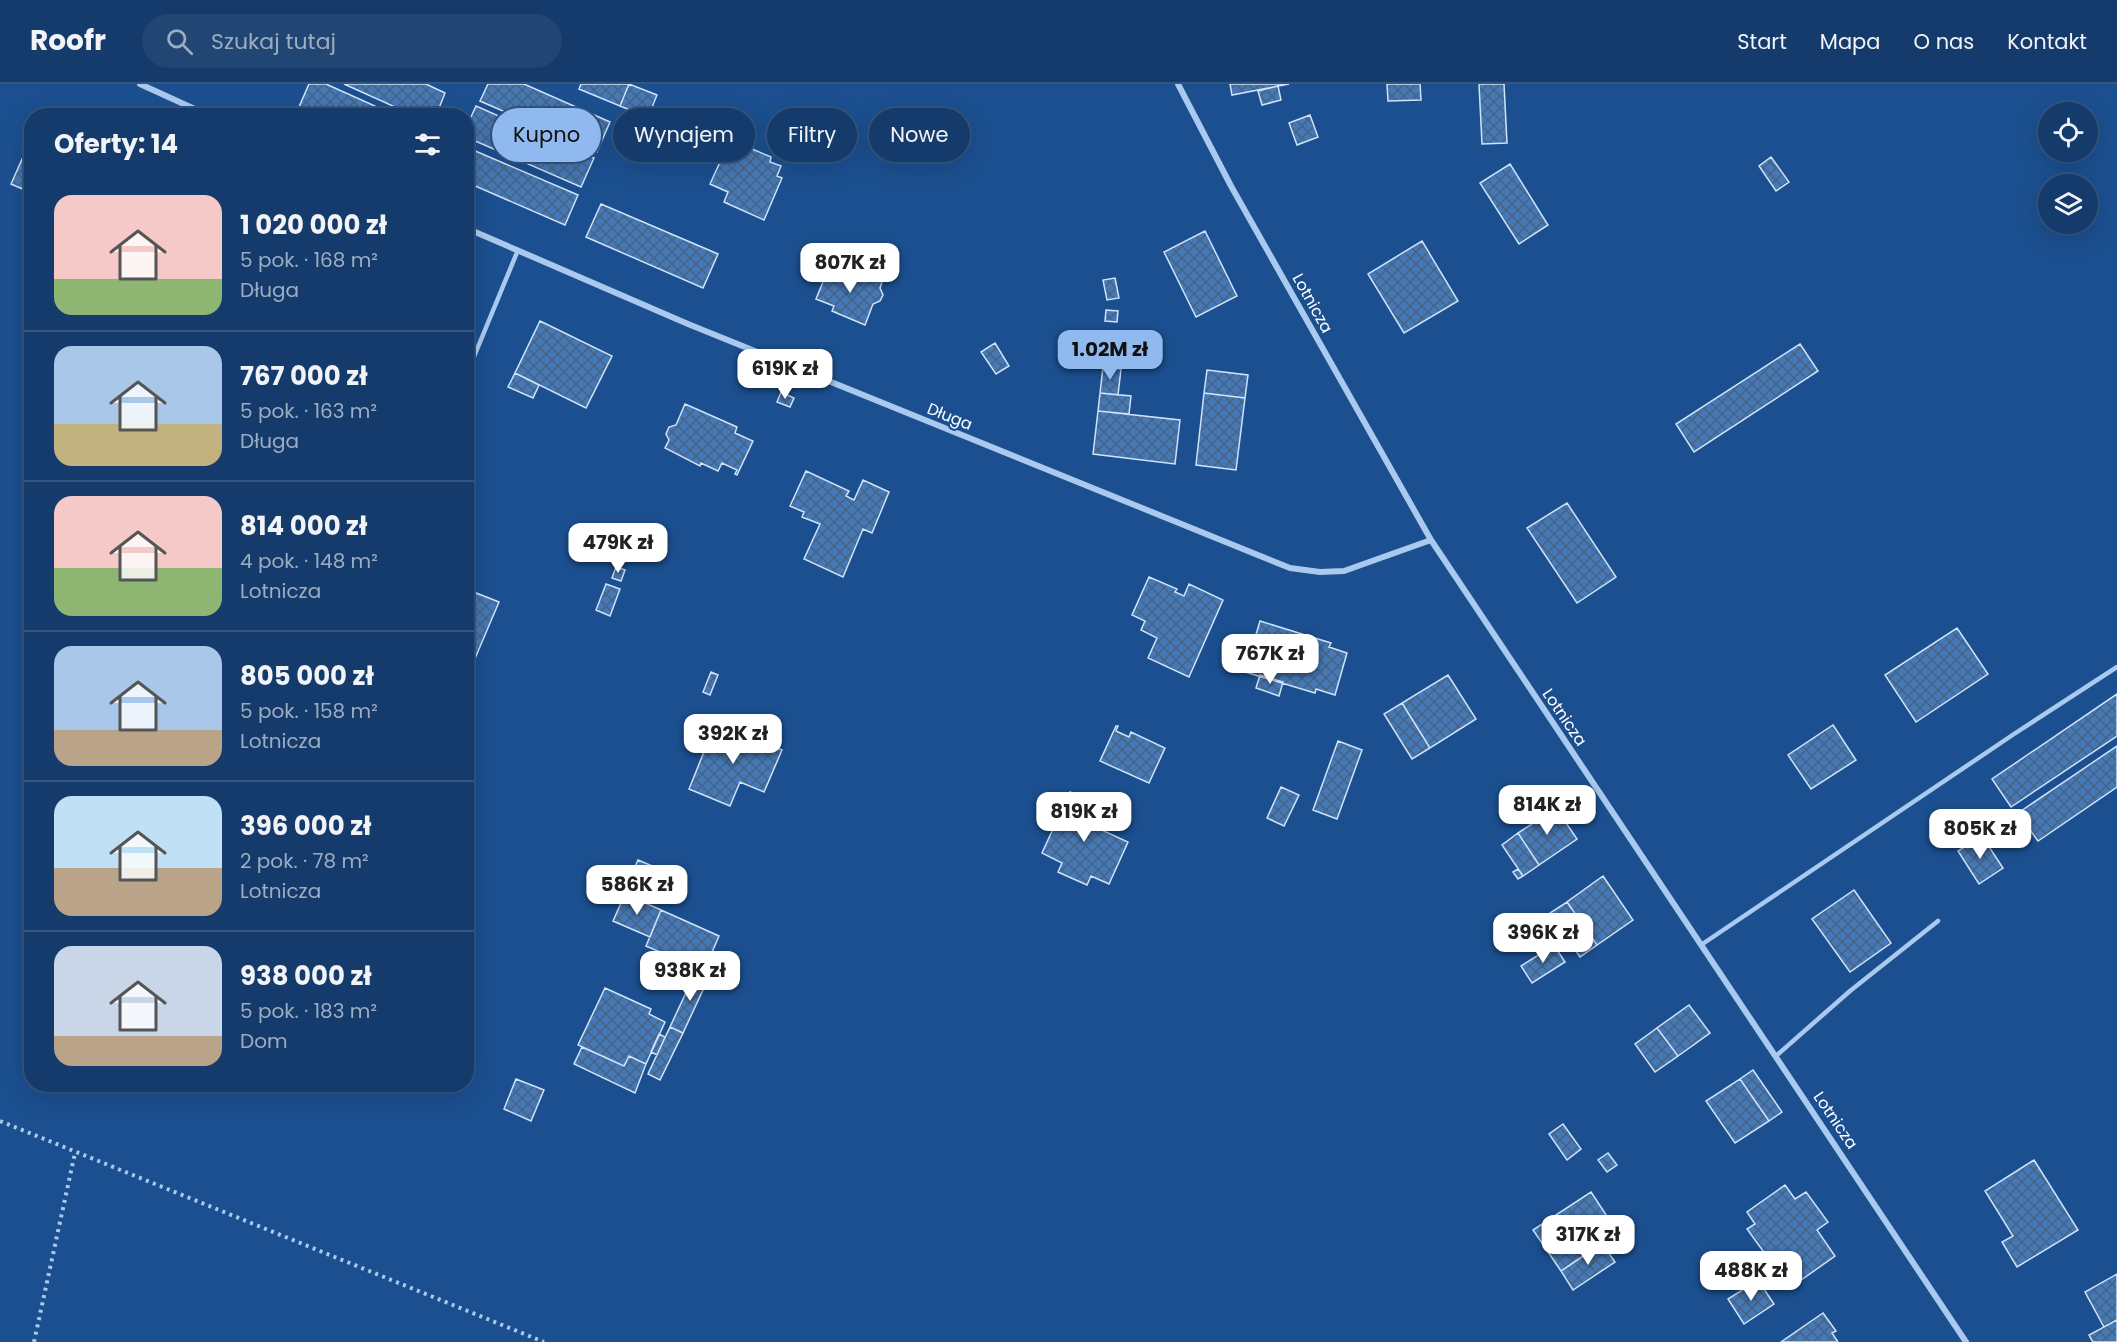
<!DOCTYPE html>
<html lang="pl">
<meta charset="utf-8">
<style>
:root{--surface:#143b6b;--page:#214673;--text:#f1f3f6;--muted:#9dadc1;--line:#33557e;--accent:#90b9f0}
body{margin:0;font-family:Poppins,sans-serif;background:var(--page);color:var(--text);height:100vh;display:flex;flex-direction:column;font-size:22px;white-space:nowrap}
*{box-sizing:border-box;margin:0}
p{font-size:20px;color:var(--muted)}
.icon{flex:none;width:33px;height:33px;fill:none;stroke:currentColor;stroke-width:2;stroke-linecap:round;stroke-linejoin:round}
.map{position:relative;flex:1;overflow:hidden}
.side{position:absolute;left:24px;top:24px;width:450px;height:984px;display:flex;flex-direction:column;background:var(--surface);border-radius:24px;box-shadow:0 6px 24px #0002,0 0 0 2px var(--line)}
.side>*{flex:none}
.hud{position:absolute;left:492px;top:24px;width:570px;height:54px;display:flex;gap:12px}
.fabs{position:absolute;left:2038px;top:18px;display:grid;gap:12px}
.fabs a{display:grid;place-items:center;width:60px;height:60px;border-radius:50%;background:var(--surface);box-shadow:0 6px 24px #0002,0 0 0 2px var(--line);font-size:30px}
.price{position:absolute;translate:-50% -51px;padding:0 14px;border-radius:12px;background:#fff;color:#222;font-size:20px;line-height:39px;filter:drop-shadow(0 2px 3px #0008)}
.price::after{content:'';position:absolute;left:50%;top:36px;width:18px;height:14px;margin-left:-9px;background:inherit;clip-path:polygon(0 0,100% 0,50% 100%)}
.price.current{background:var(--accent);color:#111}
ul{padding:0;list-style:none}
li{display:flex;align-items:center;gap:18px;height:150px;padding:0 30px}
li+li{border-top:2px solid var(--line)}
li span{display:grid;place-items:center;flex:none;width:168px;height:120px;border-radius:18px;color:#555}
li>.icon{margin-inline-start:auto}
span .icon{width:72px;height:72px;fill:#fffc;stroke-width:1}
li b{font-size:26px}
h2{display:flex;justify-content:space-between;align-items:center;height:72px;padding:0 30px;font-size:26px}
.tag{padding:0 21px;border-radius:27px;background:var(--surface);box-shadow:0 6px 24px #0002,0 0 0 2px var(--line);font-size:21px;line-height:54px}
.tag.current{background:var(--accent);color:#111}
header{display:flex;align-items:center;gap:36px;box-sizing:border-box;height:84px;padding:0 30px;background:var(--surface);border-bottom:2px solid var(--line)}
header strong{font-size:28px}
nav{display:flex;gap:33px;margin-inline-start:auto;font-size:21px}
.search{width:420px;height:54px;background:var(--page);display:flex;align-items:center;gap:15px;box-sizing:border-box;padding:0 21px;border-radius:33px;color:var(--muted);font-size:22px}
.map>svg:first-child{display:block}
.building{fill:url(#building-cross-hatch);stroke:#cfe3fa;stroke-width:1.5}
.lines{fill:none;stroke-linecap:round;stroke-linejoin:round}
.path{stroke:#a9c9ee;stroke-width:4;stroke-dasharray:3 4.5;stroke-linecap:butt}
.lane{stroke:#a9c9ee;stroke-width:4.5}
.street{stroke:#a9c9ee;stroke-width:6}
.labels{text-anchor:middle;stroke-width:4.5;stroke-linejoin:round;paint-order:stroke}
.street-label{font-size:16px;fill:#fff;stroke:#1b4f8f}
</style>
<header>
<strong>Roofr</strong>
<div class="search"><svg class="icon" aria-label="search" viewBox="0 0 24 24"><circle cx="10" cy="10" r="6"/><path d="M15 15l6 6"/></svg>Szukaj tutaj</div>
<nav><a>Start</a><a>Mapa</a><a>O nas</a><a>Kontakt</a></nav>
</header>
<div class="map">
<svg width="2117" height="1258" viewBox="0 0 2117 1258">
<defs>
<pattern id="building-cross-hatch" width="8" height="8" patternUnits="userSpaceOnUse" patternTransform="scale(1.5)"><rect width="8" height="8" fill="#4478b7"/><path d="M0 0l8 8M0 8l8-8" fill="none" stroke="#486282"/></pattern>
</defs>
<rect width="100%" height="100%" fill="#1b4f8f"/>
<path class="building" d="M309 0H326L397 32H317L299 23Z
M344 0H426L445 9 436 32H415Z
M488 0H524L610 38 597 68 480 17Z
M581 0H629L620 22 579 5Z
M629 0 657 11 648 33 620 22Z
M1230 0H1289L1232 11Z
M1387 0H1420L1421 16 1388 17Z
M1479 0H1504L1507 59 1482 60Z
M1278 2 1281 16 1262 21 1258 7Z
M476 22 594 74 581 103 466 53V44Z
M1310 31 1318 53 1297 61 1289 39Z
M31 55H32V109L11 100Z
M745 62 771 73 770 78 781 82 777 92 782 94 764 136 724 118 728 108 710 100 725 67 740 74Z
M466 63 578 111 565 141 466 98Z
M1771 73 1789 98 1776 107 1759 82Z
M1510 80 1548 141 1519 160 1480 99Z
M601 120 718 170 703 204 586 153Z
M1205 147 1237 212 1196 233 1164 168Z
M1422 157 1458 217 1404 249 1368 190Z
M829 183 847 190 849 184 882 198 880 204 883 211 880 217 873 220 865 241 832 227 834 222 816 215Z
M1115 194 1119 214 1107 216 1103 196Z
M1106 226 1118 227 1117 238 1105 237Z
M540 237 612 272 586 324 515 289Z
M995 259 1009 282 996 290 981 268Z
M1800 260 1818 287 1694 368 1676 340Z
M1103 283 1121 285 1118 311 1100 309Z
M1207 286 1248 291 1245 314 1204 309Z
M515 289 539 301 533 314 508 303Z
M781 308 794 314 790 323 777 318Z
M1100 309 1131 312 1129 330 1098 327Z
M1204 309 1245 314 1236 386 1196 381Z
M685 320 737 343 735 349 753 357 737 391 735 390 737 386 722 379 718 387 701 379 700 382 665 364 669 356 666 350 669 343 676 341Z
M1098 327 1180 336 1175 380 1093 370Z
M806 387 849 407 846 412 854 416 863 396 889 408 872 449 863 445 843 493 804 475 820 440 802 433 804 428 790 422Z
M1567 419 1616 493 1577 519 1527 444Z
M616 483 625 486 621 497 612 494Z
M1149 493 1177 505 1175 508 1184 512 1189 500 1223 516 1189 593 1148 574 1157 554 1141 546 1145 537 1132 531Z
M606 500 620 505 610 532 596 526Z
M466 505 499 518 468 591 466 590Z
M1260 537 1331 559 1329 563 1347 569 1335 611 1316 605 1315 609 1245 588Z
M1957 544 1988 590 1916 638 1885 591Z
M711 588 718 591 710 611 703 608Z
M1260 591 1283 598 1279 612 1256 604Z
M1448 591 1476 635 1430 664 1402 619Z
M2117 610V652L2011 723 1992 695Z
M1402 619 1430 664 1412 675 1384 630Z
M716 638 782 666 764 708 740 698 730 722 689 705Z
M1833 641 1856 676 1811 705 1788 671Z
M1116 642H1118L1116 647 1129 653 1131 648 1165 664 1149 699 1100 677Z
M1338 657 1362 666 1337 735 1313 726Z
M2117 662V703L2038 757 2018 729Z
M1281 703 1299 711 1284 742 1267 734Z
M1070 708 1104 723 1095 743 1128 758 1109 800 1091 792 1087 801 1058 788 1062 779 1042 769Z
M1556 724 1577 755 1539 781 1518 749Z
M1518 749 1539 781 1523 792 1502 761Z
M1982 752 2003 784 1979 800 1958 767Z
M638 776 657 784 649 805 629 796Z
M1518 785 1523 792 1518 795 1513 788Z
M1603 792 1633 836 1597 861 1567 818Z
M1854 806 1891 859 1850 888 1812 835Z
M625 810 661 826 650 853 613 837Z
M1567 818 1597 861 1580 873 1550 829Z
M661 826 719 852 704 887 646 862Z
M1554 861 1565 878 1532 899 1521 882Z
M696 887 709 893 683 949 670 943Z
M605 904 651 925 649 930 665 938 646 980 629 972 624 982 578 961Z
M1689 921 1710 949 1678 972 1657 944Z
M670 943 683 949 660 996 648 990Z
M1657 944 1678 972 1655 988 1635 960Z
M659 950 665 953 657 971 651 968Z
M582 963 624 982 629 972 646 980 635 1009 574 980Z
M1753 986 1782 1028 1769 1037 1740 995Z
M516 995 544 1006 531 1037 504 1025Z
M1740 995 1769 1037 1735 1059 1706 1017Z
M1563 1040 1581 1065 1567 1076 1549 1050Z
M1608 1069 1617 1081 1607 1088 1598 1076Z
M2034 1076 2078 1146 2017 1183 2002 1158 2013 1152 1985 1107Z
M1785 1101 1795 1115 1806 1108 1828 1138 1817 1146 1835 1172 1797 1199 1778 1172 1771 1178 1747 1145 1755 1140 1747 1128Z
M1591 1108 1618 1149 1561 1187 1533 1146Z
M1602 1159 1615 1178 1573 1206 1561 1187Z
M2117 1190V1236L2104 1243 2085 1208Z
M1758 1196 1774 1220 1744 1240 1728 1215Z
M1823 1229 1836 1247 1832 1249 1838 1258H1781Z
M2117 1236V1258H2093L2089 1251Z"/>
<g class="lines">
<path class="path" d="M0 1037 544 1258
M34 1258 75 1069"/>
<path class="lane" d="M466 292 518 166
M1701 861 2014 650 2117 583
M1777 971 1850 907 1938 837"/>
<path class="street" d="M140 0 210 32
M1178 0 1231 102 1431 456 1966 1258
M466 144 688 240 1290 484 1320 488 1344 487 1431 456"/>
</g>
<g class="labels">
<g class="street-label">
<text transform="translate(1313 219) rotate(61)" y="6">Lotnicza</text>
<text transform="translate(950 332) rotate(22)" y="6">Długa</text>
<text transform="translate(1565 633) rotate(56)" y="6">Lotnicza</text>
<text transform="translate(1836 1036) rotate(56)" y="6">Lotnicza</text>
</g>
</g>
</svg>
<div class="fabs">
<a><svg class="icon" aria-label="locate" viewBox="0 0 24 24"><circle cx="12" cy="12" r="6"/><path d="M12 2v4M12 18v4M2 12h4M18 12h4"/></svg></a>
<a><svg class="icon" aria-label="layers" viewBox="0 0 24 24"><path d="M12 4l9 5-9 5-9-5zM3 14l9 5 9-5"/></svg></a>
</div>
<b class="price" style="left:850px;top:210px">807K zł</b>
<b class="price current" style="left:1110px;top:297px">1.02M zł</b>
<b class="price" style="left:785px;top:316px">619K zł</b>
<b class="price" style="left:618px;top:490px">479K zł</b>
<b class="price" style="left:1270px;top:601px">767K zł</b>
<b class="price" style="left:733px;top:681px">392K zł</b>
<b class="price" style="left:1547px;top:752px">814K zł</b>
<b class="price" style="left:1084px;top:759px">819K zł</b>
<b class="price" style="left:1980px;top:776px">805K zł</b>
<b class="price" style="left:637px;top:832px">586K zł</b>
<b class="price" style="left:1543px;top:880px">396K zł</b>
<b class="price" style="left:690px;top:918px">938K zł</b>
<b class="price" style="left:1588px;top:1182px">317K zł</b>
<b class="price" style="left:1751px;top:1218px">488K zł</b>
<div class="hud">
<a class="tag current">Kupno</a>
<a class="tag">Wynajem</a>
<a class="tag">Filtry</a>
<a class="tag">Nowe</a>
</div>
<section class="side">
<h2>Oferty: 14<svg class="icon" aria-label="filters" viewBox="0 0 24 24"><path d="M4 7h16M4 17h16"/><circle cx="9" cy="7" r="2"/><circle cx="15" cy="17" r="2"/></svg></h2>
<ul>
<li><span style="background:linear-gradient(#f6c9c9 70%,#8fb573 0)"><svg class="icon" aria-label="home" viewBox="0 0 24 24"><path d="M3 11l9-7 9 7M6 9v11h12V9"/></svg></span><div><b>1 020 000 zł</b><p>5 pok. · 168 m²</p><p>Długa</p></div></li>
<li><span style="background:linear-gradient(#a9c7e8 65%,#c2b280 0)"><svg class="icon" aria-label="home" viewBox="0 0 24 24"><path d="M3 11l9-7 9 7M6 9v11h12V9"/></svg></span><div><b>767 000 zł</b><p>5 pok. · 163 m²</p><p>Długa</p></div></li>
<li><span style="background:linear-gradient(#f6c9c9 60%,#8fb573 0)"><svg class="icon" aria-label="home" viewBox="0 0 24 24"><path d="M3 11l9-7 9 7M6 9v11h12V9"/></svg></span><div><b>814 000 zł</b><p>4 pok. · 148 m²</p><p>Lotnicza</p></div></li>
<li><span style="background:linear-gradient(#a9c7e8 70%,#b9a48a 0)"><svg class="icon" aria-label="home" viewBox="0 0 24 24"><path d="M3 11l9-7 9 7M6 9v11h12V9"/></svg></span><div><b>805 000 zł</b><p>5 pok. · 158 m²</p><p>Lotnicza</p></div></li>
<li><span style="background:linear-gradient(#bfe0f5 60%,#b9a48a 0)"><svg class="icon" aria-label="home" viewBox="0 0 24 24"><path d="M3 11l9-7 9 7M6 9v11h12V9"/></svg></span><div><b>396 000 zł</b><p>2 pok. · 78 m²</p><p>Lotnicza</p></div></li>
<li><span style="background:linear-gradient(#c9d6e8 75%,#b9a48a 0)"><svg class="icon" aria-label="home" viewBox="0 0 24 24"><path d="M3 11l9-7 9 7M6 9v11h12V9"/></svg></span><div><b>938 000 zł</b><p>5 pok. · 183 m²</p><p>Dom</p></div></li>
</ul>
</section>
</div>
